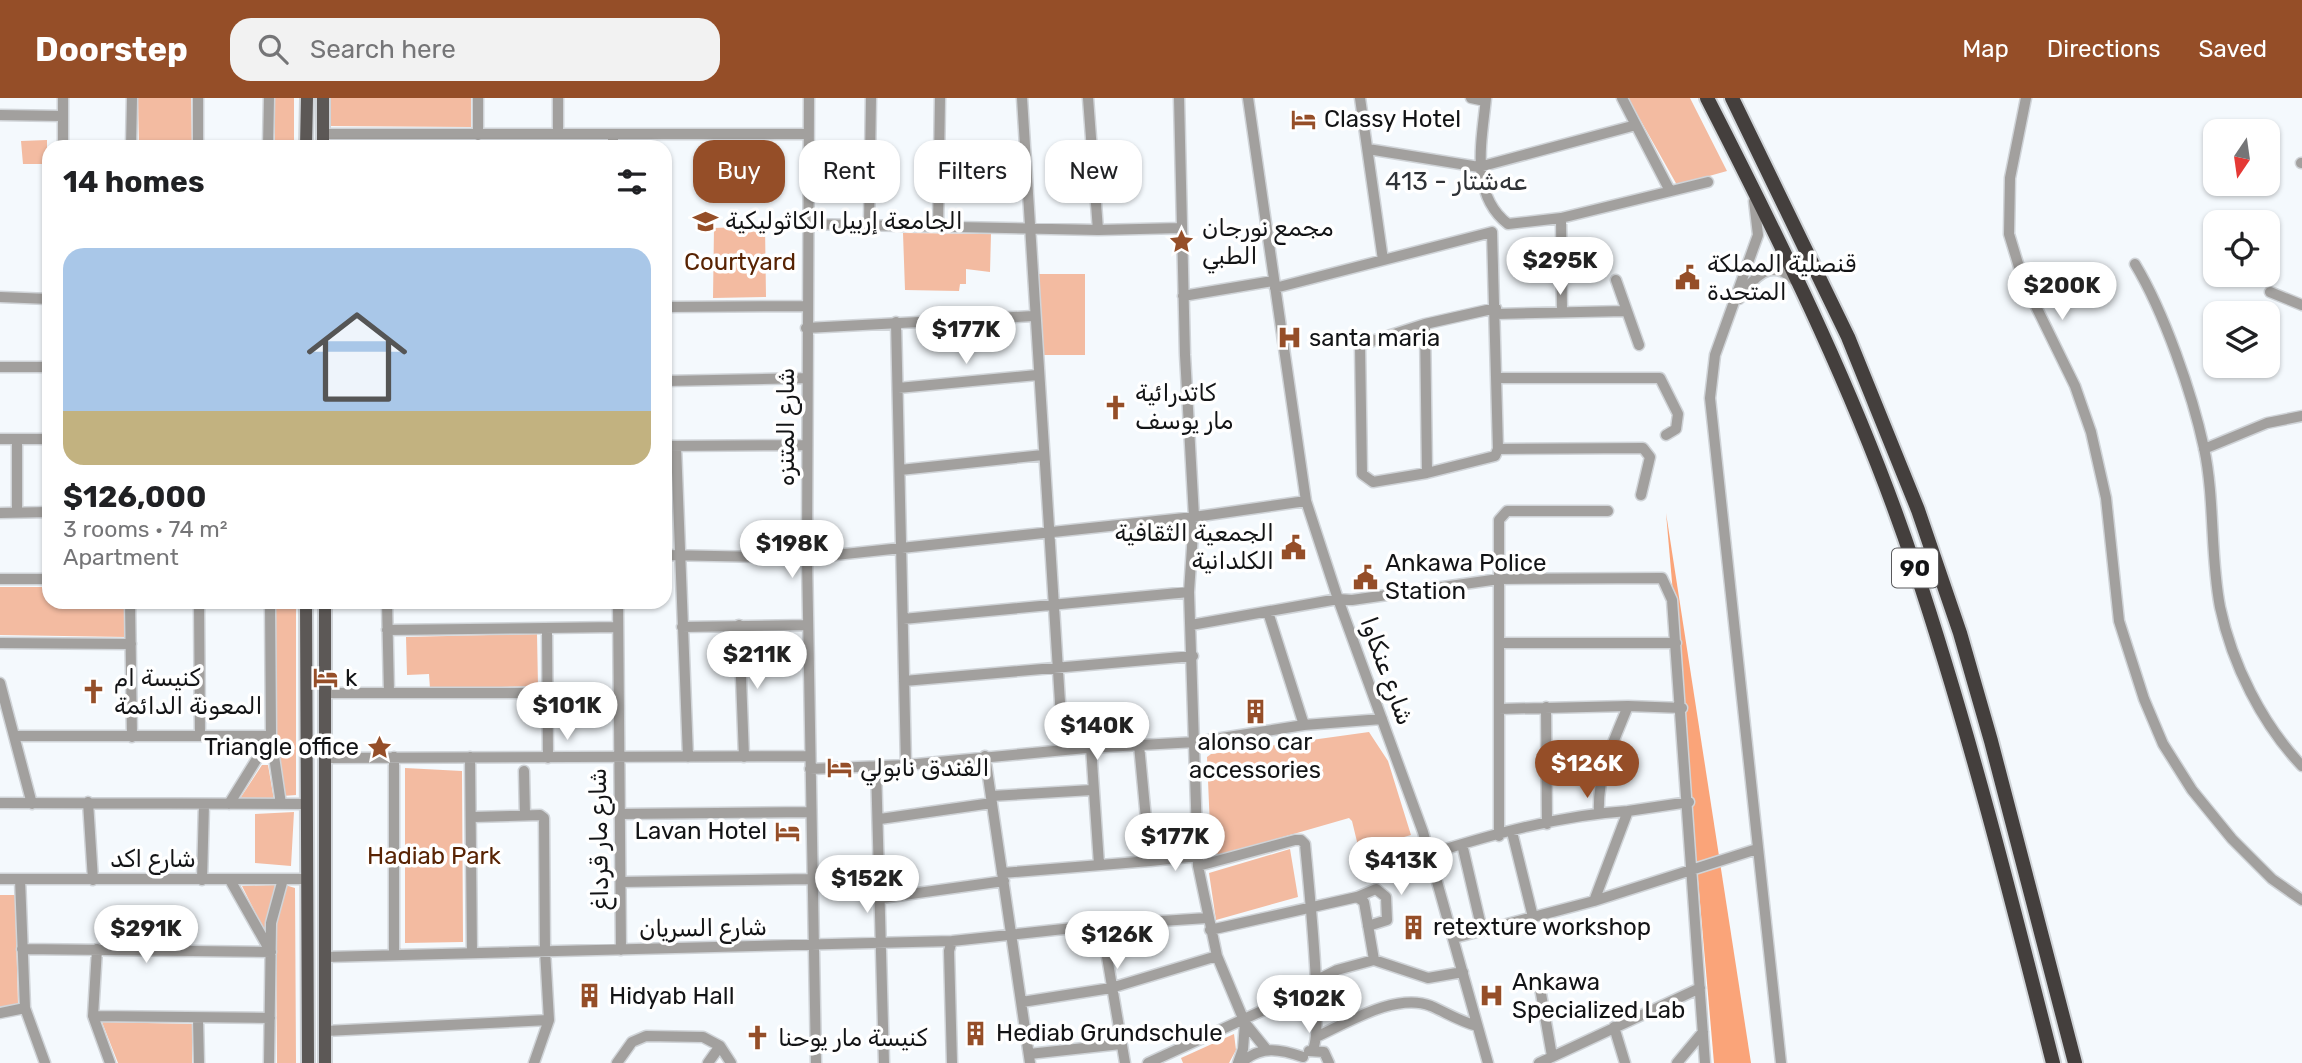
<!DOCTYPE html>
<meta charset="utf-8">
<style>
:root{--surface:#fff;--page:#f2f2f2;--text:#202124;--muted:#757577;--accent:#954e28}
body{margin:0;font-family:Rubik,Cairo,sans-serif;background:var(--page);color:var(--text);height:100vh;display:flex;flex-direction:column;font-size:26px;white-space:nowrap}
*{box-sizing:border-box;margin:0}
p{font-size:23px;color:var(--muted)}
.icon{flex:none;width:38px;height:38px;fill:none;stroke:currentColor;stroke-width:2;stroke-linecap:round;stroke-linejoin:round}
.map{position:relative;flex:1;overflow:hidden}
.details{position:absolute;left:42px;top:42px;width:630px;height:469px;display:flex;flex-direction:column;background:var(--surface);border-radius:21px;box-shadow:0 2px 5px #0004}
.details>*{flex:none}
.top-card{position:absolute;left:693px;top:42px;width:665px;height:63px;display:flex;gap:14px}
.needle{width:46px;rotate:193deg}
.controls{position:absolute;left:2203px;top:21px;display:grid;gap:14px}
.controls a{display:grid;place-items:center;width:77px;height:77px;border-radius:14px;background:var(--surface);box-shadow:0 2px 5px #0004;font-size:35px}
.price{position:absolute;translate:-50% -60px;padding:0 16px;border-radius:24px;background:#fff;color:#222;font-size:23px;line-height:46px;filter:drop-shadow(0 2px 4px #0008)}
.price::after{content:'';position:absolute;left:50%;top:42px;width:21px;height:16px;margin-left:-10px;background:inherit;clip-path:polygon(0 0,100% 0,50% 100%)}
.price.selected{background:var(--accent);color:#fff}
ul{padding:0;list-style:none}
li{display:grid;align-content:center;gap:14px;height:371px;padding:0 21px}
li span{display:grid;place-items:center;height:217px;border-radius:21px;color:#555}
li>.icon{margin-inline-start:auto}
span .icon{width:126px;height:126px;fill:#fffc;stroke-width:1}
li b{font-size:30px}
h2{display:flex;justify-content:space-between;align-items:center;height:84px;padding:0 21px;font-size:30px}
.pill{padding:0 24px;border-radius:21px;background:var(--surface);box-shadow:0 2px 5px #0004;font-size:24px;line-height:63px}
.pill.selected{background:var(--accent);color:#fff}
header{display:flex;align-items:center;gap:42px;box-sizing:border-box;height:98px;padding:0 35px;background:var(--accent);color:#fff}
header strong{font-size:33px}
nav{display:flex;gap:38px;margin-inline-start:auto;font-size:24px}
.search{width:490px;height:63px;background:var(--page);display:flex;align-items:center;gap:18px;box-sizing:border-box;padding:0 24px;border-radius:21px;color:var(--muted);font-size:26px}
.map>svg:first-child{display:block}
.green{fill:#f3bba1}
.forest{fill:#faa479}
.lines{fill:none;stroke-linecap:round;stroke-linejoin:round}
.minor-casing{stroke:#d0d4d8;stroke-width:13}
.major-casing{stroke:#d0d4d8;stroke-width:16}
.highway-casing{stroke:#d0d4d8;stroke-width:18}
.minor{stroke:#a2a09e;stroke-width:10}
.major{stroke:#5c5856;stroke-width:12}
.highway{stroke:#443f3d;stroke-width:14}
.labels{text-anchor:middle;stroke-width:7;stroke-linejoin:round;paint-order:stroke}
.shield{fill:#fff;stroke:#5a5a5c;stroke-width:2}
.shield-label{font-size:23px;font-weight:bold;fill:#131416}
.poi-label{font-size:24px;fill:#131416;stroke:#fff;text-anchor:start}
.park-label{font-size:24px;fill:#582303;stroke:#fff}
.street-label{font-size:24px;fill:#131416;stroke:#fff}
.neighbourhood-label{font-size:26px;fill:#303337;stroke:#fff}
</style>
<header>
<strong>Doorstep</strong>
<div class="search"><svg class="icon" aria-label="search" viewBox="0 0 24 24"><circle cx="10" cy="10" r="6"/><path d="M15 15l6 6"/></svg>Search here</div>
<nav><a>Map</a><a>Directions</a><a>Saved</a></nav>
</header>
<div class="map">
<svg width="2302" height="965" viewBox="0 0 2302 965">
<rect width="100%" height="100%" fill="#f4f9fd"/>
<path class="green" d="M138 0H191L192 49H139Z
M274 0H294V49H275Z
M328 0H471V29L327 28Z
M1628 0H1690L1727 73 1677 87Z
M47 42V66H23L21 43Z
M765 128 766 199 713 200 714 130Z
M903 135 991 136 990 174 966 171V186H960L959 193 905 192Z
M1039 176H1085V257H1042Z
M0 489H49V504H126L127 539 0 537Z
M274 504H296V697L282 698 276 636Z
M537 536 538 588 430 591 429 576 407 577 406 539Z
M1369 634 1388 663 1411 737 1359 752 1352 723 1349 720 1221 757 1211 753 1207 659 1211 656Z
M262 667H268L274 702H239Z
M405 670 462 673 463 844 405 845Z
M294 714 291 768 255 765V716Z
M1290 751 1298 799 1216 822 1209 775Z
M275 787 265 834 242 788Z
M285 787 295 790 296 965H277L276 830Z
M0 797H15L18 906 0 909Z
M102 924 192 926V965H118Z
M1234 936 1236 952 1229 965H1183L1181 960Z"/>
<path class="forest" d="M1666 415 1751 965H1714Z"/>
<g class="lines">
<defs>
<path id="minor" d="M63 0V49
M198 0V49
M478 0V37
M558 0V36
M809 0 807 460 816 965
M1022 0 1063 652
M1088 0 1098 132
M1179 0 1185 257 1194 419 1189 494 1198 768 1217 858 1245 925 1266 951
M1248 0 1306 403 1338 501 1423 734 1488 965
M1360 0 1383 162
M1471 0 1485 3
M1486 0C1482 42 1469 96 1508 126L1561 120 1708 84
M1622 0 1670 93
M2026 0 2010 80 2009 136 2023 182 2075 288 2091 334 2106 400 2119 523 2144 601 2163 646 2192 692 2232 741 2272 781 2302 802
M0 17 63 18
M323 36H807
M613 36V49
M131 49 132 0
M268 49 269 0
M1368 51 1479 69 1636 27
M2301 65H2302
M1754 103 1758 137 1715 257 1710 300 1781 965
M1561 120 1562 214
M806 126 1098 132 1181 130
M869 126 871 0
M938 129 940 0
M2135 166C2164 214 2192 295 2204 350 2215 402 2210 457 2220 509 2232 566 2262 626 2302 668
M1616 182 1639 247
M1275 190 1492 134 1498 351 1495 358 1427 375 1373 384 1362 376 1360 247 1425 226 1496 210
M2270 194 2302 207
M1183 198 1273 183
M0 199 49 201
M1739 201C1752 181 1771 158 1794 182
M665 209 806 208
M1496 216 1625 213
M896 224 906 667
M1425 226 1427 375
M806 230 1033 218
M0 269H49
M1496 280H1660L1678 316 1676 331 1666 337
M665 283 807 280
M898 290 1037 277
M0 341H49
M17 341V415
M665 348 807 347
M676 348 688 659
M1498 351 1643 350 1650 359 1641 397
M2204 351 2267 325 2302 318
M900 372 1043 357
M0 415 49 414
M665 457 807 460 1194 419 1306 403
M0 481H49
M130 504 132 639
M199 504 200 638
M270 504 271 638 281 706
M387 504 389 595
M618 504 621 852
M1268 514 1304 627
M903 521 1189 494
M739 527 744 659
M1191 527 1338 501 1352 502 1499 481 1662 480 1672 502 1705 965
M682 529 808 527
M547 531 548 660
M387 532 618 529
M0 545 131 546
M1499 545H1676
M904 583 1193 558
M0 585 32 706
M325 595H548
M1546 609 1547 726
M1499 611 1628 608 1682 610
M15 638H271L229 706
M1091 649 1099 766
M985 658 1030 965
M470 659 472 855
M325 660 810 658
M876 668 884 965
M810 671 906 667 1086 650 1196 644 1304 627 1382 621
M524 673 525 717
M991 698 1092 692
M88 704 93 782
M0 705 307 706
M1628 713 1689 704
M1599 715C1597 676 1614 643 1628 608
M620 716 811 714
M473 719 540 717 544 720 545 852 549 922 534 965
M880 721 992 705
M1512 734 1533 819
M1499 738V422L1507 413H1608
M1462 746 1482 832
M1430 756C1493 736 1562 717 1628 713L1594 803
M1150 763 1198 758
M1198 768 1295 742H1301L1305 746C1308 780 1324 929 1313 951
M1002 775 1150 763 1139 647
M0 781H307
M20 781 25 910 45 965
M202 782 204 706
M230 782 269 851
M621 784 812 781
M1357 799 1376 791 1386 799 1387 822 1368 828
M882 800 1004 783
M1210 832 1357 799 1364 804 1374 862
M1454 840 1594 803 1757 751
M1105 847 1125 965
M22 851 271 854
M97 851 93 918 110 965
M394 857V659
M325 859 952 843 1101 827 1207 820
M1540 890 1552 958
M1022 904 1111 890 1217 858
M0 915 25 910
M93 918 270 920
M198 921 199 965
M1614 929 1625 965
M325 933 549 922
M1316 939C1347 925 1396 894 1431 908 1447 915 1459 923 1477 928
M1309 953 1324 954 1329 965
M1029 956 1121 946
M269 965 271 825 283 781
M617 965 632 944 646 938 703 939 720 948 731 965
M708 965 720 948
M952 965 949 853 952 843
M1148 965 1314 889 1323 879 1337 872 1374 862 1428 880 1463 874
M1238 965 1243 951 1245 925
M1241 965C1261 947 1280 951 1303 959
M1539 965 1700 890
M1677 965 1703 934"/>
<path id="major" d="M323 0V49
M306 49 307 0
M306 504 308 965
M325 504V965"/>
<path id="highway" d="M1707 0C1785 152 1861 307 1915 470 1969 632 2011 799 2053 965
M1732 0 1848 239 1918 412 1960 535 1991 643 2075 965"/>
</defs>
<use href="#minor" class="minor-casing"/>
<use href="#major" class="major-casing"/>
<use href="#highway" class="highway-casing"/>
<use href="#minor" class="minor"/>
<use href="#major" class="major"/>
<use href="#highway" class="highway"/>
</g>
<defs>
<symbol id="hotel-bare" viewBox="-9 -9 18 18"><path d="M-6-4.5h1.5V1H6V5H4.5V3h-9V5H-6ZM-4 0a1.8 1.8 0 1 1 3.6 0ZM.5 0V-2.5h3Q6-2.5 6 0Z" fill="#954e28" stroke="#fff" stroke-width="2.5" paint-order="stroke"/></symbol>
<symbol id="university-bare" viewBox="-9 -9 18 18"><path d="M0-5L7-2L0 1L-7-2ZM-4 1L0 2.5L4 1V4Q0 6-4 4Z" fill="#954e28" stroke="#fff" stroke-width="2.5" paint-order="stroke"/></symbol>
<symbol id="sight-bare" viewBox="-9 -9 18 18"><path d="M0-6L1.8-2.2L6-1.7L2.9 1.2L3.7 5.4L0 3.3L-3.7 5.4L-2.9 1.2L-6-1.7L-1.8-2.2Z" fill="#954e28" stroke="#fff" stroke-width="2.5" paint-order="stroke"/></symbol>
<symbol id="civic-bare" viewBox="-9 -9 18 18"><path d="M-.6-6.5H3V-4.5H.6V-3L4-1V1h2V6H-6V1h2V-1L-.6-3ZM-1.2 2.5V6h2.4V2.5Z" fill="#954e28" stroke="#fff" stroke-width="2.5" paint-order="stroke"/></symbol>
<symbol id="hospital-bare" viewBox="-9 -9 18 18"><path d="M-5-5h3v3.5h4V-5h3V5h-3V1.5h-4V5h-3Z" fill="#954e28" stroke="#fff" stroke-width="2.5" paint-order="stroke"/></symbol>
<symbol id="church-bare" viewBox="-9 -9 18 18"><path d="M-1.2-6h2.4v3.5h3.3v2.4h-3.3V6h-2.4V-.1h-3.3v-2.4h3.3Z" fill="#954e28" stroke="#fff" stroke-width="2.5" paint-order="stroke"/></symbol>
<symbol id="building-bare" viewBox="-9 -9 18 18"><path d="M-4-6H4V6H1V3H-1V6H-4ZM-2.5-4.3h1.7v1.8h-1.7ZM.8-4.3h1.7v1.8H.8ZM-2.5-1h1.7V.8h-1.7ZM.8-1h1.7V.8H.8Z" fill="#954e28" stroke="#fff" stroke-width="2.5" paint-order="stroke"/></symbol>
</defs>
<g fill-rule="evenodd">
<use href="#hotel-bare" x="1286" y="4" width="35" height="35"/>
<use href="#university-bare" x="688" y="106" width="35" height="35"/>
<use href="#sight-bare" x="1164" y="126" width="35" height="35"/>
<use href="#civic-bare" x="1670" y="162" width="35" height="35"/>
<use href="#hospital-bare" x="1272" y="222" width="35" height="35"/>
<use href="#church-bare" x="1098" y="292" width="35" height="35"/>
<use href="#civic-bare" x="1276" y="432" width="35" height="35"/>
<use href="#civic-bare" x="1348" y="462" width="35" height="35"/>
<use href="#hotel-bare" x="308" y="562" width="35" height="35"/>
<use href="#church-bare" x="76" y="576" width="35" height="35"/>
<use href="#building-bare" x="1238" y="596" width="35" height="35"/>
<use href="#sight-bare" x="362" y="632" width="35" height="35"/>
<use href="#hotel-bare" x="822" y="652" width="35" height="35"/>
<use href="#hotel-bare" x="770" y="716" width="35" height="35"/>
<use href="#building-bare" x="1396" y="812" width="35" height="35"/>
<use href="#building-bare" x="572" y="880" width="35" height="35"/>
<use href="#hospital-bare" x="1474" y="880" width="35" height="35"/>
<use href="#building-bare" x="958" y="918" width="35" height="35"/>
<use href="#church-bare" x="740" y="922" width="35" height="35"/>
</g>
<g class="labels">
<rect class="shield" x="1892" y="450.5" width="46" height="39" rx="5"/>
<g class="shield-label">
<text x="1915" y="478">90</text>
</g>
<g class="poi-label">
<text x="1324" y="29">Classy Hotel</text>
<text x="725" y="131">الجامعة إربيل الكاثوليكية</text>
<text x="1202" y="138">مجمع نورجان<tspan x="1202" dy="28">الطبي</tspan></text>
<text x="1707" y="174">قنصلية المملكة<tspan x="1707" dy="28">المتحدة</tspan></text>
<text x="1309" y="248">santa maria</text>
<text x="1135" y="303">كاتدرائية<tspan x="1135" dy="28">مار يوسف</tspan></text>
<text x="1274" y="443" text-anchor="end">الجمعية الثقافية<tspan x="1274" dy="28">الكلدانية</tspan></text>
<text x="1385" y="473">Ankawa Police<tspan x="1385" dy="28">Station</tspan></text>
<text x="114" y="588">كنيسة ام<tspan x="114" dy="28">المعونة الدائمة</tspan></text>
<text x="345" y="588">k</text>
<text x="1255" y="652" text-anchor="middle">alonso car<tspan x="1255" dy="28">accessories</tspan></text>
<text x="359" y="657" text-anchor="end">Triangle office</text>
<text x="860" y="678">الفندق نابولي</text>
<text x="767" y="741" text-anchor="end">Lavan Hotel</text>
<text x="1433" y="837">retexture workshop</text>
<text x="1512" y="892">Ankawa<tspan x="1512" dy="28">Specialized Lab</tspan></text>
<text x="609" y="906">Hidyab Hall</text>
<text x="996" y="943">Hediab Grundschule</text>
<text x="778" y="948">كنيسة مار يوحنا</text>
</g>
<g class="park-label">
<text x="740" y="172">Courtyard</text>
<text x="434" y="766">Hadiab Park</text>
</g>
<g class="street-label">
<text transform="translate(786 329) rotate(-90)" y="8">شارع المتنزه</text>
<text transform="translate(1387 573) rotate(70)" y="8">شارع عنكاوا</text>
<text transform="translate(599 741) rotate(-91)" y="8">شارع مار قرداغ</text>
<text x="153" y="769">شارع اكد</text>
<text transform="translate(703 830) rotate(-1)" y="8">شارع السريان</text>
</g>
<g class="neighbourhood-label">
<text x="1456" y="92">عه‌شتار - 413</text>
</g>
</g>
</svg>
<div class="controls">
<a><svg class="needle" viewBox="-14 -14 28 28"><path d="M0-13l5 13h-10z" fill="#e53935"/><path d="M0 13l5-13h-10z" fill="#757577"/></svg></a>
<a><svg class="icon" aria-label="locate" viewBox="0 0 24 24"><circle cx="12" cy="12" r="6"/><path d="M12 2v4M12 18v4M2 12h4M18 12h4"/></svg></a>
<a><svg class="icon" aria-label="layers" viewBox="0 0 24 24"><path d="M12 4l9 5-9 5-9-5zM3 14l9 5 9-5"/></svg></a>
</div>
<b class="price" style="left:1560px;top:199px">$295K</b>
<b class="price" style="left:2062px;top:224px">$200K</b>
<b class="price" style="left:966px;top:268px">$177K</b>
<b class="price" style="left:792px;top:482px">$198K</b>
<b class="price" style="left:757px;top:593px">$211K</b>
<b class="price" style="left:567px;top:644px">$101K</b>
<b class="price" style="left:1097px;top:664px">$140K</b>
<b class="price selected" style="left:1587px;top:702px">$126K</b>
<b class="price" style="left:1175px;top:775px">$177K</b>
<b class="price" style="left:1401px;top:799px">$413K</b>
<b class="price" style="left:867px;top:817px">$152K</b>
<b class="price" style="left:146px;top:867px">$291K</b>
<b class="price" style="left:1117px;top:873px">$126K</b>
<b class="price" style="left:1309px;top:937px">$102K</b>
<div class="top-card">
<a class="pill selected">Buy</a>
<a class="pill">Rent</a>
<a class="pill">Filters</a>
<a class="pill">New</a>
</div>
<section class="details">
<h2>14 homes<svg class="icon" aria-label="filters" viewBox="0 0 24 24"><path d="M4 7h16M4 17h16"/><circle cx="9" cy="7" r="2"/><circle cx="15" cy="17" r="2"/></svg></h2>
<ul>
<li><span style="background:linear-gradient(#a9c7e8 75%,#c2b280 0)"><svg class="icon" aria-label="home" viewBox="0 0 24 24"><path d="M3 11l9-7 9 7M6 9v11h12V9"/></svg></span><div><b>$126,000</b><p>3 rooms · 74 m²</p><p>Apartment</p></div></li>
</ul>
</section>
</div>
